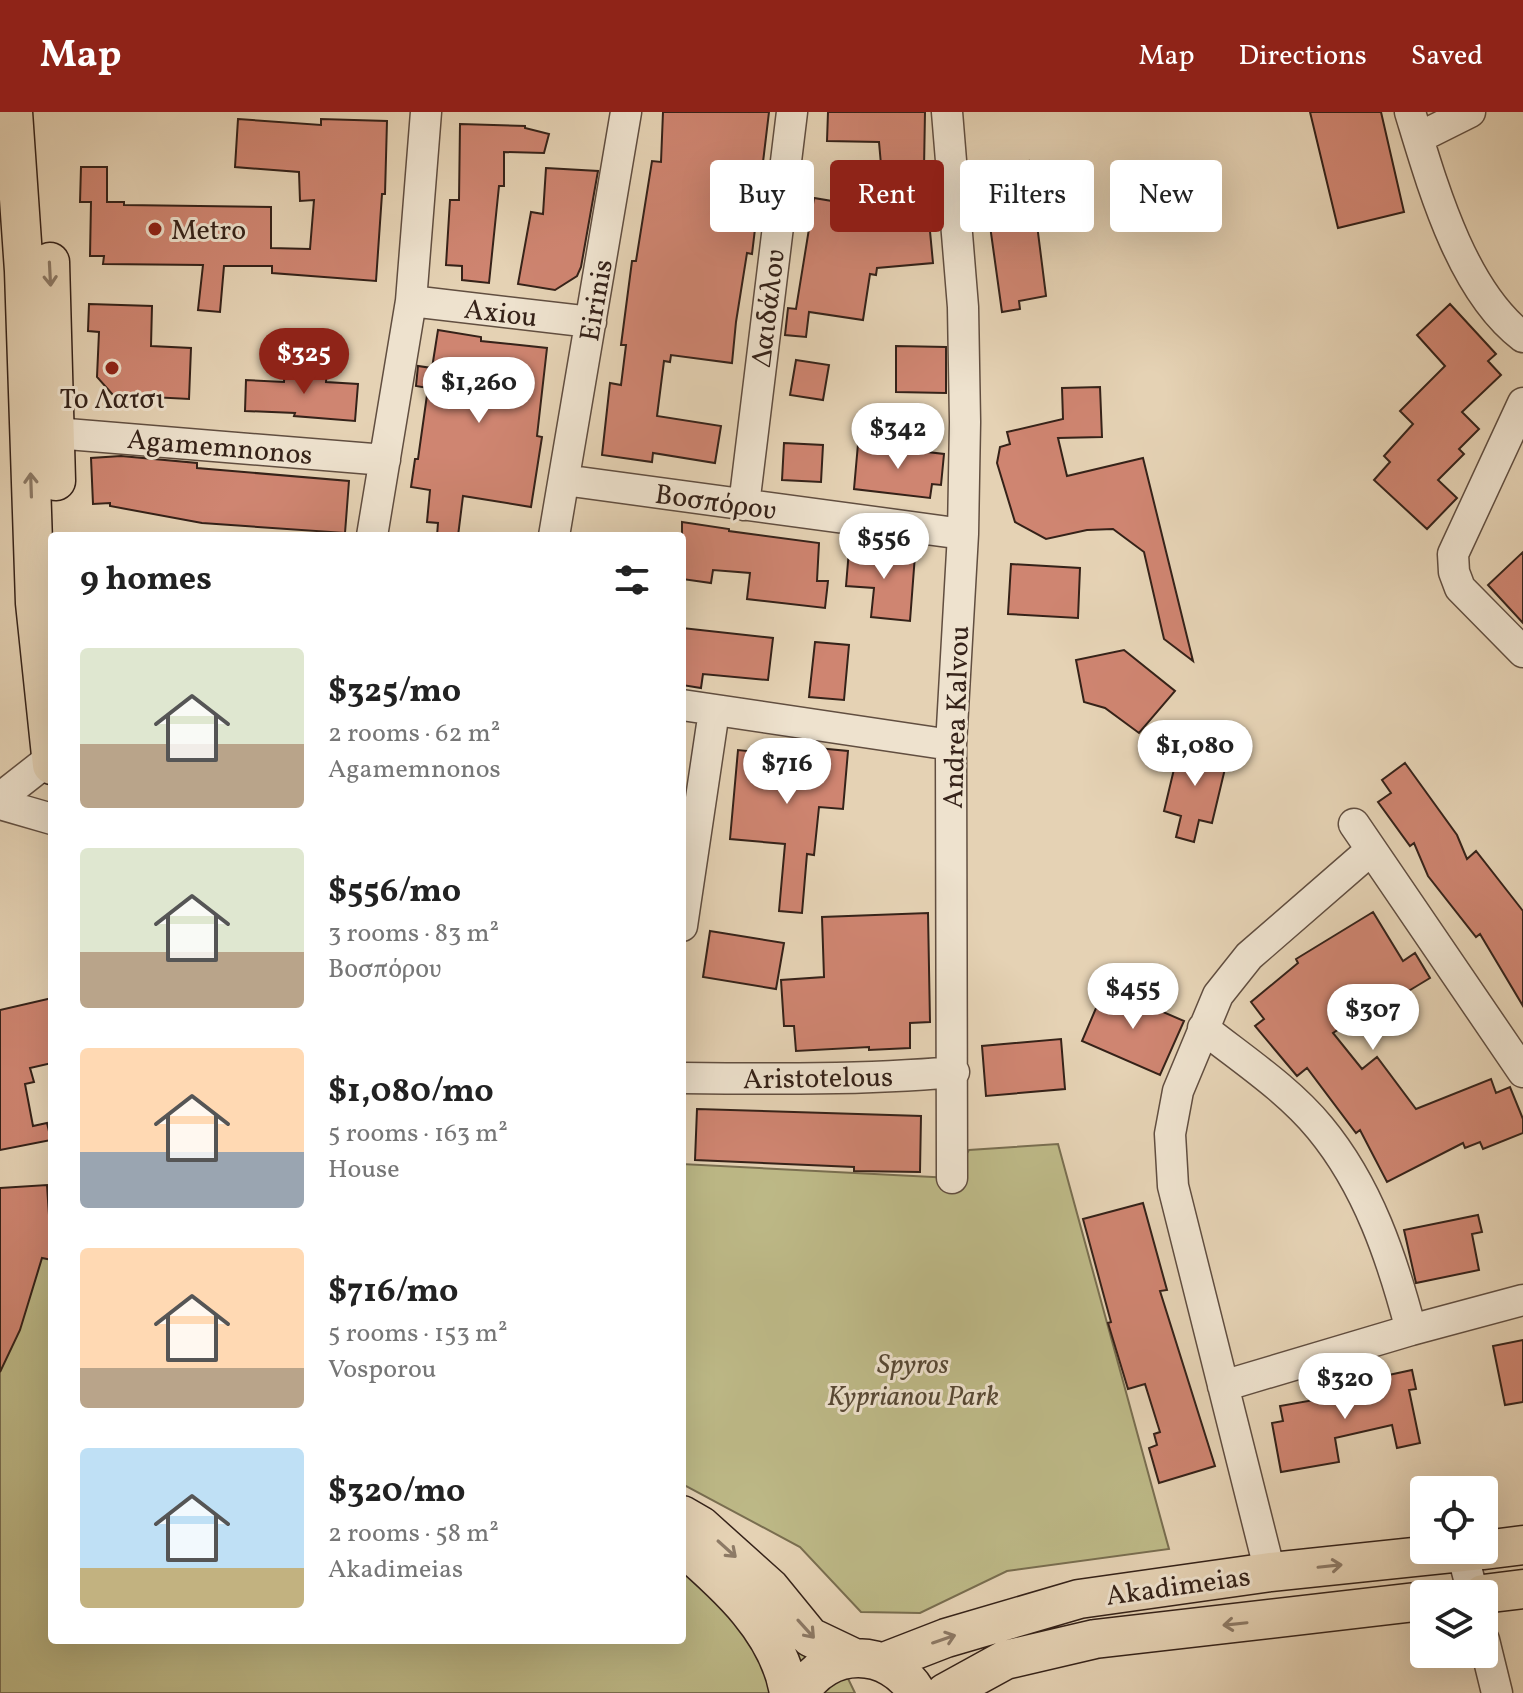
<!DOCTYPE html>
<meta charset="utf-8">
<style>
:root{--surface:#fff;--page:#f6f6f6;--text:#222;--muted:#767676;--accent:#8f2418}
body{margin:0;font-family:Vollkorn,serif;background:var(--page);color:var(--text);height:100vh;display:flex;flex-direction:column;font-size:30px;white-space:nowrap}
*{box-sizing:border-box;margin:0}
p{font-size:26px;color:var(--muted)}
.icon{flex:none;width:44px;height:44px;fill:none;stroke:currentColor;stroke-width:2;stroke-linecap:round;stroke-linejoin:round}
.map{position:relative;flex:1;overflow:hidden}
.drawer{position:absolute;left:48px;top:420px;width:638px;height:1112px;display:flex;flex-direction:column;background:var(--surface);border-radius:8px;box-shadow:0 8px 32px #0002}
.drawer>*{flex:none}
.hud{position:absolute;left:710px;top:48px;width:692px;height:72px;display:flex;gap:16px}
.buttons{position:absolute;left:1410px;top:1364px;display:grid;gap:16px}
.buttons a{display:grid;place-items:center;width:88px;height:88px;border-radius:8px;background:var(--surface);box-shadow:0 8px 32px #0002;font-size:40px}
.price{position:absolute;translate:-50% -68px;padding:0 18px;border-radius:28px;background:#fff;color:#222;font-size:26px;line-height:52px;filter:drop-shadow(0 2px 4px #0008)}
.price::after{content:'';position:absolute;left:50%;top:48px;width:24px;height:18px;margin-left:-12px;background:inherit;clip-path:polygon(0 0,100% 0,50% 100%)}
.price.on{background:var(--accent);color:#fff}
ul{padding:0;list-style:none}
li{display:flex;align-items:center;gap:24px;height:200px;padding:0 32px}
li span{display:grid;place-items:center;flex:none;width:224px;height:160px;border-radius:8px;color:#555}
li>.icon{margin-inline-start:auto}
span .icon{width:96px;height:96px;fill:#fffc;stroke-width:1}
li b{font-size:34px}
h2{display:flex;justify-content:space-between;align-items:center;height:96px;padding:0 32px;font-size:34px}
.tag{padding:0 28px;border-radius:8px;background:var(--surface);box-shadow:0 8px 32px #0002;font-size:28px;line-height:72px}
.tag.on{background:var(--accent);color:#fff}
header{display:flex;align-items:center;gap:48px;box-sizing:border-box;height:112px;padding:0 40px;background:var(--accent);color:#fff}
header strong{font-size:38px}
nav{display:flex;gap:44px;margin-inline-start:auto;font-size:28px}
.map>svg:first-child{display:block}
.green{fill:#bdb987;stroke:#796e50;stroke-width:2}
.building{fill:#cf8571;stroke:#352219;stroke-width:2}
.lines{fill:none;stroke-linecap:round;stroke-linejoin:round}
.minor-casing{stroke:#614e40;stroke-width:33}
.major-casing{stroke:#352219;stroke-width:41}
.minor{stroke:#eee2ce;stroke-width:30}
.major{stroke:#e5d2b4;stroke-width:38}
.oneway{stroke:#8d7a66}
.poi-dot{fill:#8f2418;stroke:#eee2ce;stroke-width:3}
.labels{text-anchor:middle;stroke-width:6;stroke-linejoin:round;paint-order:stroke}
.poi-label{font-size:28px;fill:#352219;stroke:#eee2ce;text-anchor:start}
.street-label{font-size:28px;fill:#352219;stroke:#eee2ce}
.park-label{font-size:28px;font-style:italic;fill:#574834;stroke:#eee2ce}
</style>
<header>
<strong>Map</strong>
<nav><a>Map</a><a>Directions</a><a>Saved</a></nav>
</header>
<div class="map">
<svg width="1523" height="1581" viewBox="0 0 1523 1581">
<rect width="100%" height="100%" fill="#e5d2b4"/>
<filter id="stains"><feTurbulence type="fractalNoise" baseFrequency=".0025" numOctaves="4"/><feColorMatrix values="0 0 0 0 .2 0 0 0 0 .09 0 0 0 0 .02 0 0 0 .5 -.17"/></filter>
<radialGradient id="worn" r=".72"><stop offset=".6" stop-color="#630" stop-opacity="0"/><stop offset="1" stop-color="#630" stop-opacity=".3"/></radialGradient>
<path class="green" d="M1058 1032 1169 1437 1007 1459 920 1501 861 1500 800 1435 682 1372V1052L952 1066 969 1038Z
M52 1117V1528H682V1415L825 1519 855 1581H0V1243Z"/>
<path class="building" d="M663 0H769L752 142 747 141 736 210 732 251 671 243 670 250 664 249 657 304 721 314 715 351 653 341 652 350 602 343 610 271 621 273 626 233H621L632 149H636L652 49 661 50Z
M828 0H925L924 57 934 56 937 98H928L933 151 877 156 876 163 870 162 863 208 809 200 806 225 785 223 788 196 796 197 814 86 885 98 879 30 827 29Z
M1310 0H1381L1404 100 1338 116Z
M238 7 321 13V7L387 9 385 82H382L376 169 272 161V154H224L220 200 198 198 203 153 103 152 104 144H90L91 90H80L81 55H107V90H124V93L271 95V136L310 137 314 88 300 89 299 60 235 55Z
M460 12 525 14V16L549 22 544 41 504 40V74H499L489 171 462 168V154L446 153 450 88H459Z
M1029 49 1046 184 1019 189 1020 197 1002 200 982 56Z
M546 56 598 59 581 155 577 164 555 178 518 172 531 100 543 102Z
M89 192 152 194 151 234 191 236 189 287 113 283 97 265 99 220 88 219Z
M1450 192 1496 242 1488 249 1501 263 1462 300 1479 317 1459 337 1464 342 1438 368 1457 386 1427 417 1374 368 1390 350 1384 344 1413 312 1400 299 1445 254 1417 223Z
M438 218 481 225V229L547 236 537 324 542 325 531 395 463 384 458 424H437L438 411 427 410 430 378 411 375 415 347H418L428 276 416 274 418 254 432 256Z
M896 234 946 235V281L896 280Z
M796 248 829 253 823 288 790 283Z
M285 254 327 257 326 270 358 272 355 309 294 304 295 301 245 299 246 268 284 270Z
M1100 275 1102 325 1058 326 1067 364 1143 346 1193 549 1164 527 1144 440 1113 417 1087 418 1046 427 1015 410 997 351 1000 335 1010 332 1007 320 1063 307 1062 276Z
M784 331 823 333 821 370 782 368Z
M858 332 944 342 941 373 932 372 930 386 854 377Z
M121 344 197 351V356L349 369 345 421 202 411 110 394V391L93 392 91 346Z
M682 410 729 417V419L819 431 817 469H828L825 496 747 487 750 461 713 458 711 471 682 467Z
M849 438 915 443 910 509 871 505 874 476 846 474Z
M1523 440V511L1488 473Z
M1011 452 1080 456 1078 506 1008 502Z
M682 516 773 526 768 568 703 562 701 576 682 573Z
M815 530 849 533 844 588 809 585Z
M1124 538 1175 579 1139 621 1105 596 1084 590 1076 548Z
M1180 632 1228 644 1212 711 1199 708 1194 730 1176 725 1181 704 1164 699Z
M796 634 848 639 843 697 819 695 814 743 807 742 802 801 779 799 785 732 730 727 738 638 795 644Z
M1405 651 1457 723 1467 747 1476 739 1523 799V894L1480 822 1476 825 1428 764 1414 731 1410 734 1378 690 1391 681 1382 668Z
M1373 800 1403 849 1415 841 1430 866 1387 892 1384 888 1333 921 1362 957 1377 945 1416 997 1491 967 1496 981 1510 975 1523 1007V1021L1483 1037 1480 1030 1465 1036 1463 1031 1387 1070 1360 1018 1356 1021 1307 956 1297 964 1255 914 1264 907 1251 890 1298 851 1296 847Z
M928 801 930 910 910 911V936L869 938V935L796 939 794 914H784L781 868 824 865 822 805Z
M710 819 784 831 776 877 703 865Z
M1105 875 1184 909 1160 963 1082 929Z
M52 886V951L30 956 34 970 25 972 33 1014 47 1011 51 1028 0 1038V898Z
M1061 927 1065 977 986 984 982 934Z
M697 997 921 1004 920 1060 854 1059V1055L695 1048Z
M47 1073 52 1148 42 1146 20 1218 0 1260V1076Z
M1143 1091 1167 1178 1160 1179 1215 1354 1159 1371 1149 1336 1157 1333 1154 1322 1160 1320 1145 1272 1128 1277 1108 1211 1111 1210 1083 1107Z
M1478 1103 1482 1120 1472 1122 1479 1158 1416 1171 1404 1118Z
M1523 1228V1290L1505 1293 1493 1234Z
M1412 1258 1416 1277 1409 1278 1420 1331 1397 1336 1392 1313 1335 1326 1339 1350 1281 1360 1272 1311 1283 1309 1280 1294 1359 1280 1356 1270Z"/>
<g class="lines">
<defs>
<path id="minor" d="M947 0 963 195 965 310 963 422 951 633 952 1066
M1410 0C1432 72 1461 178 1523 225
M1418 26 1470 0
M411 189 591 210
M1523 291 1453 442 1454 460 1460 476 1523 540
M55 321 385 348
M564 368 963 422
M744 393 792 0
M372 424 411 189 426 0
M554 424 626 0
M682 593 951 633
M0 686 51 646
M0 692 52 707
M1354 712 1523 960
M682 814 714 599
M1203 916C1242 947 1288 977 1320 1016 1368 1074 1392 1146 1411 1218
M682 966C773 967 863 968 954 960
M1223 1274 1411 1218 1523 1188
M1462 1440 1473 1482
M1270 1460 1173 1074 1170 1022 1178 979 1218 883 1249 844 1371 738
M1484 1528 1497 1581"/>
<path id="major" d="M13 0 24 159 35 491 52 653
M50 150 56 369
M682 1403 701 1414 770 1476 810 1525 852 1545
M682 1434C727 1473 779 1519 789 1581
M1484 1438 1523 1433
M1483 1482 1523 1477
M884 1550 946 1526 1079 1487 1270 1460 1481 1438
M800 1581C827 1534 890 1535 917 1581
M945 1581 1005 1548 1095 1527 1424 1489"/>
</defs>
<use href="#minor" class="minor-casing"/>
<use href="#major" class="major-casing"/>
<use href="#minor" class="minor"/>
<use href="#major" class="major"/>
</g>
<defs><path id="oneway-shaft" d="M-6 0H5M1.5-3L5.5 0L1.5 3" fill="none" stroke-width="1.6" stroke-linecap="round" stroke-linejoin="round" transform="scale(2)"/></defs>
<g class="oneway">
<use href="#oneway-shaft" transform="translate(50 162) rotate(87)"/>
<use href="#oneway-shaft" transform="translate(31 373) rotate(-92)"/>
<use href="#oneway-shaft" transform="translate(727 1437) rotate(42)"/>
<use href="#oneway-shaft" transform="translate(1330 1454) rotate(-6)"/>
<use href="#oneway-shaft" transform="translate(1235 1512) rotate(174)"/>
<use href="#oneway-shaft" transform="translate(806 1517) rotate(48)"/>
<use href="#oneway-shaft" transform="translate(944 1527) rotate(-19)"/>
</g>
<g class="poi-dot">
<circle cx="155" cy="117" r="8"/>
<circle cx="112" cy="256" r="8"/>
</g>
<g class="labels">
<g class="poi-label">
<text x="171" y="127">Metro</text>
<text x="112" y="296" text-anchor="middle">Το Λατσι</text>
</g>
<g class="street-label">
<text transform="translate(595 188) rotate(-80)" y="10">Eirinis</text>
<text transform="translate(767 196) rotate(-83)" y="10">Δαιδάλου</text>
<text transform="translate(501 200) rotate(7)" y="10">Axiou</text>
<text transform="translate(220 334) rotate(5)" y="10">Agamemnonos</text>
<text transform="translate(716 389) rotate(8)" y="10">Βοσπόρου</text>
<text transform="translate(955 605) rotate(-88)" y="10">Andrea Kalvou</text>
<text transform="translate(818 965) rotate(-1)" y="10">Aristotelous</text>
<text transform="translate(1178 1473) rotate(-8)" y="10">Akadimeias</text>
</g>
<g class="park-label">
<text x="913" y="1261">Spyros<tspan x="913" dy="32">Kyprianou Park</tspan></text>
</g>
</g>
<rect width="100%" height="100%" filter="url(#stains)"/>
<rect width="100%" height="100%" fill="url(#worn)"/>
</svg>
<div class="buttons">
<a><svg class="icon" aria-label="locate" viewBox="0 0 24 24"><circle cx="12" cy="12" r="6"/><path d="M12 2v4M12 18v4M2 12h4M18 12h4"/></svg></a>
<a><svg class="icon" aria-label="layers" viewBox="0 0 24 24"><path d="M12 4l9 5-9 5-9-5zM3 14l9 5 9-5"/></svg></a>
</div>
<b class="price on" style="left:304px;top:284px">$325</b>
<b class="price" style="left:479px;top:313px">$1,260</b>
<b class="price" style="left:898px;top:359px">$342</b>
<b class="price" style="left:884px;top:469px">$556</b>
<b class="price" style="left:1195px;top:676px">$1,080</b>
<b class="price" style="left:787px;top:694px">$716</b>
<b class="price" style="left:1133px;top:919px">$455</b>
<b class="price" style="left:1373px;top:940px">$307</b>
<b class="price" style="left:1345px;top:1309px">$320</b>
<div class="hud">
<a class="tag">Buy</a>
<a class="tag on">Rent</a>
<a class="tag">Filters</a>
<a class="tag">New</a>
</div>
<section class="drawer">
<h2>9 homes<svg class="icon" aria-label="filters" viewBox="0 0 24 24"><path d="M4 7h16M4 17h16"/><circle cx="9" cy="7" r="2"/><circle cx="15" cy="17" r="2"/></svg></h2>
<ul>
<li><span style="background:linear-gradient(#dfe7d0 60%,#b9a48a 0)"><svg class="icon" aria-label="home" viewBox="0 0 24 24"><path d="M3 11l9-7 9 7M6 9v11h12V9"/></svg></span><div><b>$325/mo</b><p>2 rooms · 62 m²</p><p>Agamemnonos</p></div></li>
<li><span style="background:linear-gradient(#dfe7d0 65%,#b9a48a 0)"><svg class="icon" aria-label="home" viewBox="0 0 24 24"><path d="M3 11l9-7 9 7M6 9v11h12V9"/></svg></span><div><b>$556/mo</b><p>3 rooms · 83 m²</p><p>Βοσπόρου</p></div></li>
<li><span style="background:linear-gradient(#ffd9b3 65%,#9aa5b1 0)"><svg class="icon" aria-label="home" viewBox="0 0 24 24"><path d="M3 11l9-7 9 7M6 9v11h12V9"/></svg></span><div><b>$1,080/mo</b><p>5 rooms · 163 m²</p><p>House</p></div></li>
<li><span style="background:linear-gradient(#ffd9b3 75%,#b9a48a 0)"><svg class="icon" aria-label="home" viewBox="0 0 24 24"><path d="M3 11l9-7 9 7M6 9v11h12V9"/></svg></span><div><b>$716/mo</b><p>5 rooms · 153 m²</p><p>Vosporou</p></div></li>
<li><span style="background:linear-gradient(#bfe0f5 75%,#c2b280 0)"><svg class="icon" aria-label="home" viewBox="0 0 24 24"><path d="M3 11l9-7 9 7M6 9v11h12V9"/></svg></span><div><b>$320/mo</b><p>2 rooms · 58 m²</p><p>Akadimeias</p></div></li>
</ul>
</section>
</div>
